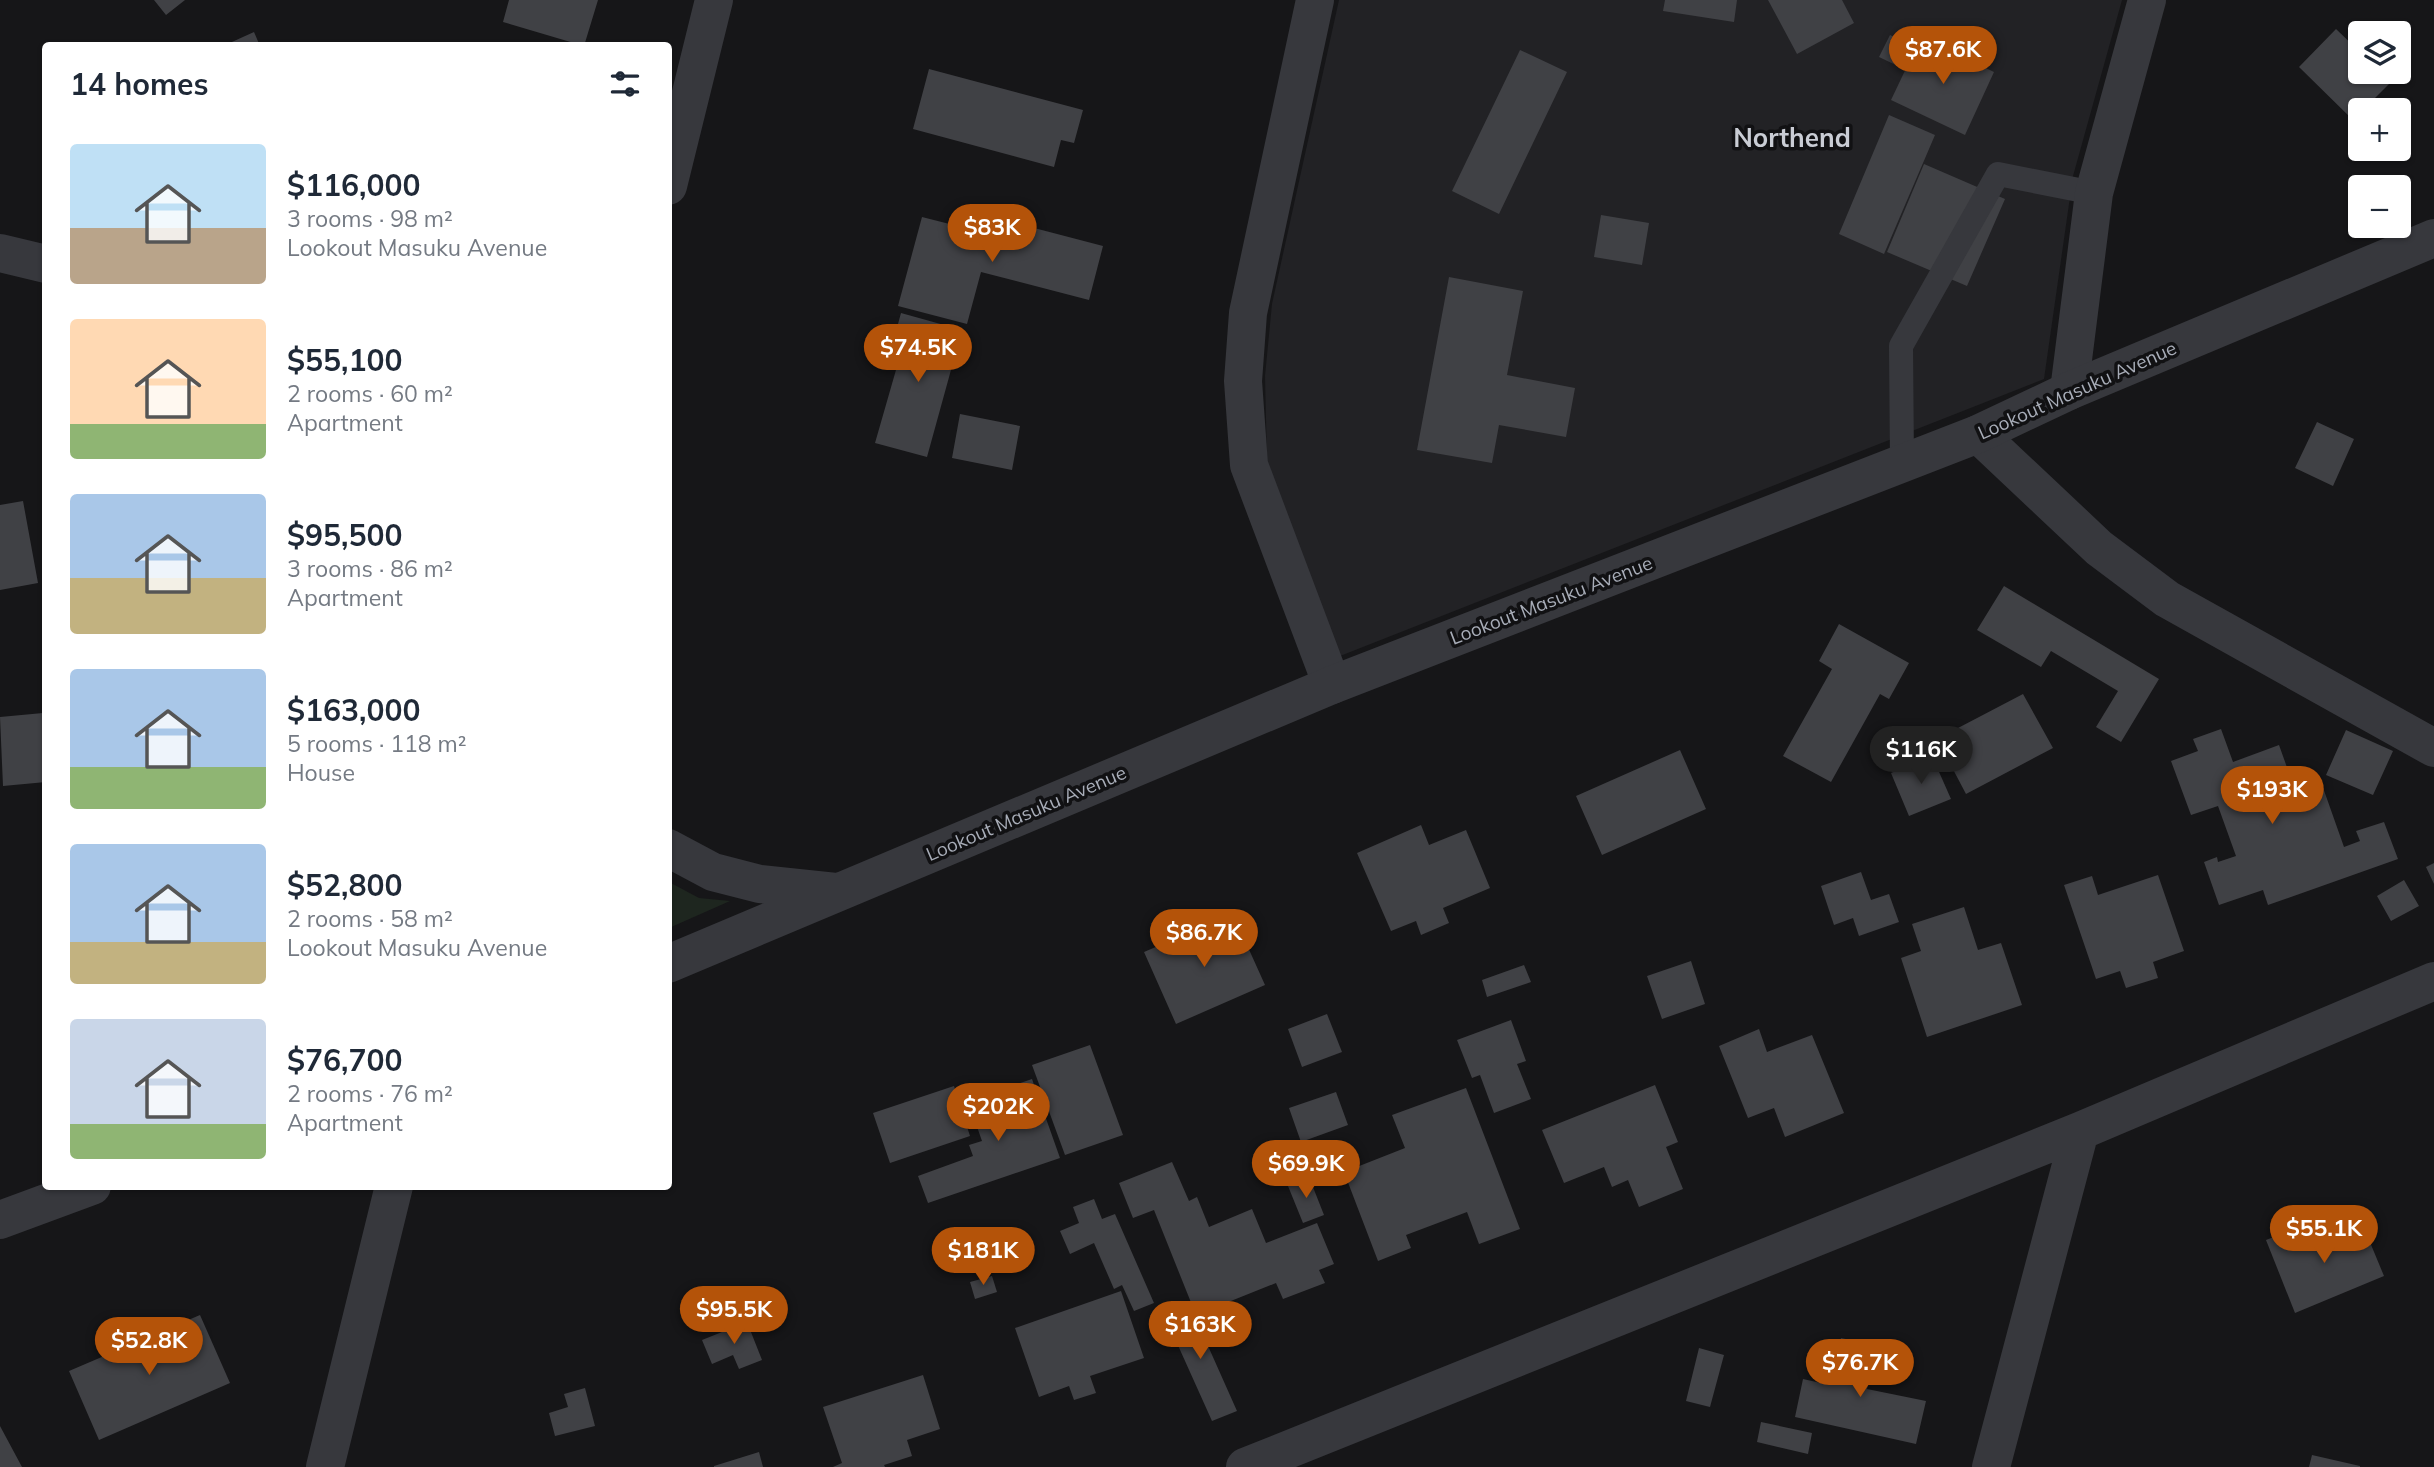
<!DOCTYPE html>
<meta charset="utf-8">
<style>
:root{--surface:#fff;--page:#f6f6f7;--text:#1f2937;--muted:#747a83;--accent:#b45309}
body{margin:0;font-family:Mulish,sans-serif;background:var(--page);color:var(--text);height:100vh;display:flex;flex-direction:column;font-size:26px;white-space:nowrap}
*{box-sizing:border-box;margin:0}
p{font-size:23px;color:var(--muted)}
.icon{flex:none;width:38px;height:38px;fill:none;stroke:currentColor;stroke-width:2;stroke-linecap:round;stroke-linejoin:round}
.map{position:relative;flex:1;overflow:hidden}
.details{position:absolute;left:42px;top:42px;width:630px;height:1148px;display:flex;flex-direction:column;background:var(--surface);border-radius:7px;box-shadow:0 2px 5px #0004}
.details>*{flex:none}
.tools{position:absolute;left:2348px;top:21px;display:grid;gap:14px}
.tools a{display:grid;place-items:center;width:63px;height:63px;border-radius:7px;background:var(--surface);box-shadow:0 2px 5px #0004;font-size:35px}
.price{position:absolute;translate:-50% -60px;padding:0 16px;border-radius:24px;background:var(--accent);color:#fff;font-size:23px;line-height:46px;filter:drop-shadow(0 2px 4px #0008)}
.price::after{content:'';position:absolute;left:50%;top:42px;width:21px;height:16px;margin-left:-10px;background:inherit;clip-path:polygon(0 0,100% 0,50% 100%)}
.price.active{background:#222;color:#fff}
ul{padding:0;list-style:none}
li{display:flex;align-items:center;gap:21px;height:175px;padding:0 28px}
li span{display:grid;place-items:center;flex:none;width:196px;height:140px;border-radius:7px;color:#555}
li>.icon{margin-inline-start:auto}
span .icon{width:84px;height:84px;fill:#fffc;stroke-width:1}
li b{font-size:30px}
h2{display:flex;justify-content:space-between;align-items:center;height:84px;padding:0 28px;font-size:30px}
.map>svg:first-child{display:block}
.built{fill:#222225}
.green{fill:#1e261f}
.building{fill:#404145}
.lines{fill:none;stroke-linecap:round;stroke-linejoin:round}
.service{stroke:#37383d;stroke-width:24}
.minor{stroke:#37383d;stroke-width:38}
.tertiary{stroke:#37383d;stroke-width:38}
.labels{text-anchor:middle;stroke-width:7;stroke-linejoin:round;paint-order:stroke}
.street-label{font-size:19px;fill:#a8adb8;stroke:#111113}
.district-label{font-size:26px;font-weight:bold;fill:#c9ccd4;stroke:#111113}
</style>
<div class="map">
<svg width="2434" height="1467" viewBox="0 0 2434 1467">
<rect width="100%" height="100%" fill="#161618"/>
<path class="built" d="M1339 0H2122L2073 176 2044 379 1340 656 1267 461 1265 376 1272 304Z"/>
<path class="green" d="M669 882 699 898 730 901 669 928Z"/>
<path class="building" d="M154 0H185L166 15Z
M509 0H598L584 46 503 22Z
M1665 0H1737L1734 22 1663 11Z
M1768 0H1842L1854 23 1797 54Z
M2336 29 2361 53V72H2380L2391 82 2353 120 2299 67Z
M254 32 260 46H223Z
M1890 35 1913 46 1902 68 1879 57Z
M1921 37 1994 72 1965 135 1891 100Z
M1520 50 1567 72 1499 214 1452 191Z
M929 69 1083 110 1074 143 1061 140 1054 167 913 129Z
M1889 115 1935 135 1884 254 1839 234Z
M1924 164 2005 199 1967 286 1887 252Z
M985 215 1103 246 1089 300 981 272 967 324 898 306 922 217 981 232Z
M1601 215 1649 223 1642 265 1594 257Z
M1449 277 1523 291 1507 375 1575 388 1566 437 1499 425 1492 463 1417 450Z
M901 313 962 330 927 457 875 443 902 349 892 346Z
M960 414 1020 426 1012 470 952 458Z
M2317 422 2354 439 2333 486 2295 468Z
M23 501 38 583 0 590V505Z
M2004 586 2159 679 2121 742 2096 727 2118 691 2051 651 2041 667 1977 630Z
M1839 624 1909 663 1889 699 1880 694 1831 782 1783 756 1832 669 1819 661Z
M2023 694 2053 748 1966 794 1937 739Z
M43 713 46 782 3 786 0 717Z
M2221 729 2233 762 2279 745 2289 773 2266 781 2273 799 2321 782 2344 847 2360 841 2356 831 2384 822 2398 859 2268 905 2263 890 2219 905 2204 862 2217 857 2218 862 2236 856 2218 806 2191 815 2171 761 2198 751 2193 739Z
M2346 730 2393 751 2373 795 2326 775Z
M1680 750 1706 809 1602 855 1576 796Z
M1932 756 1951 799 1909 816 1891 773Z
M1421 825 1429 845 1466 830 1490 888 1443 908 1449 923 1421 935 1416 921 1391 931 1357 853Z
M2434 863V884L2426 867Z
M1861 872 1871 900 1889 894 1899 922 1859 936 1853 918 1834 925 1821 886Z
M2158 875 2184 951 2153 962 2158 978 2126 988 2120 971 2096 979 2064 885 2092 876 2098 895Z
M2404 880 2419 906 2391 921 2377 896Z
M1964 907 1978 950 2001 943 2022 1005 1927 1037 1901 958 1921 951 1912 924Z
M1233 914 1265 985 1176 1024 1144 952Z
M1691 961 1705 1004 1662 1019 1647 976Z
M1524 965 1531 982 1487 997 1482 980Z
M1327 1014 1342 1052 1302 1067 1288 1029Z
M1511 1020 1526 1061 1517 1064 1531 1099 1494 1113 1480 1075 1472 1078 1457 1040Z
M1759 1029 1767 1052 1812 1035 1844 1113 1785 1137 1774 1108 1748 1118 1719 1046Z
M1090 1045 1123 1135 1065 1155 1032 1065Z
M1032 1079 1060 1158 928 1203 918 1176 973 1156 969 1145 982 1141 968 1101Z
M1655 1085 1678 1142 1666 1147 1683 1189 1639 1207 1628 1180 1612 1187 1604 1167 1564 1183 1542 1130Z
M954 1086 970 1136 890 1163 873 1113Z
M1466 1088 1520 1229 1479 1244 1467 1212 1406 1235 1411 1248 1378 1261 1344 1172 1405 1148 1392 1115Z
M1336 1092 1348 1125 1301 1142 1289 1108Z
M1172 1162 1189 1201 1197 1197 1209 1227 1252 1209 1266 1243 1317 1223 1334 1264 1319 1270 1325 1283 1283 1299 1276 1283 1196 1315 1154 1210 1133 1218 1119 1183Z
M1309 1177 1324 1215 1303 1223 1288 1186Z
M1094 1199 1102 1219 1115 1214 1154 1303 1134 1311 1122 1285 1114 1289 1094 1243 1070 1254 1060 1231 1079 1223 1073 1207Z
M2362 1223 2384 1276 2295 1313 2266 1240 2302 1226 2309 1244Z
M992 1276 997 1292 975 1299 970 1282Z
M1121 1291 1144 1358 1090 1376 1096 1393 1074 1400 1069 1386 1039 1397 1015 1328Z
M1188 1301 1237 1411 1212 1421 1163 1312Z
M200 1315 230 1383 99 1440 69 1371Z
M747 1322 762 1360 739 1369 733 1355 712 1364 702 1340Z
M1841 1338 1877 1346 1867 1389 1926 1401 1916 1444 1795 1417 1803 1379 1830 1385Z
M1699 1348 1724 1355 1710 1407 1686 1401Z
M923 1375 940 1429 907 1440 912 1456 884 1465 885 1467H833L842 1463 823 1407Z
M585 1388 595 1426 555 1436 549 1413 568 1407 564 1394Z
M1761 1422 1812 1433 1808 1454 1757 1442Z
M0 1426 22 1467H0Z
M759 1452 763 1467H714V1466Z
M2312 1455 2360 1466V1467H2309Z"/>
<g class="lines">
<path class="service" d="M1902 463 1901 346 1998 174 2094 193"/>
<path class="minor" d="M1315 0 1248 313 1243 381 1249 465 1332 685
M0 253 46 264
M2069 391 2094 193 2147 0
M1978 434 2099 548 2167 599 2434 748
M1245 1467 2080 1131 2434 981
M1991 1467 2080 1131"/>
<path class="tertiary" d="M668 186 714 0
M668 848 713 872 760 884 836 892
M668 964 1332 685 1978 434 2069 391 2434 238
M0 1220 92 1186
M325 1467 394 1186"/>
</g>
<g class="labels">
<g class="street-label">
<text transform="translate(2077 390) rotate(-24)" y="7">Lookout Masuku Avenue</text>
<text transform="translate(1551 600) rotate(-21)" y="7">Lookout Masuku Avenue</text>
<text transform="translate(1026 813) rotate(-23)" y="7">Lookout Masuku Avenue</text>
</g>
<g class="district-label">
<text x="1792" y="147">Northend</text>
</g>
</g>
</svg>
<div class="tools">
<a><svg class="icon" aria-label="layers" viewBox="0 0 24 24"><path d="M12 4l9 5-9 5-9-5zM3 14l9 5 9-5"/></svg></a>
<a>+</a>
<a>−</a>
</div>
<b class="price" style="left:1943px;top:86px">$87.6K</b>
<b class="price" style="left:992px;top:264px">$83K</b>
<b class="price" style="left:918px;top:384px">$74.5K</b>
<b class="price active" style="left:1921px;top:786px">$116K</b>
<b class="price" style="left:2272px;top:826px">$193K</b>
<b class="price" style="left:1204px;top:969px">$86.7K</b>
<b class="price" style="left:998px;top:1143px">$202K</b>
<b class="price" style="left:1306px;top:1200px">$69.9K</b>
<b class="price" style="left:2324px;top:1265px">$55.1K</b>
<b class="price" style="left:983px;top:1287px">$181K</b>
<b class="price" style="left:734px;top:1346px">$95.5K</b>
<b class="price" style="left:1200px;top:1361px">$163K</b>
<b class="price" style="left:149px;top:1377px">$52.8K</b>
<b class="price" style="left:1860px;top:1399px">$76.7K</b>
<section class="details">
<h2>14 homes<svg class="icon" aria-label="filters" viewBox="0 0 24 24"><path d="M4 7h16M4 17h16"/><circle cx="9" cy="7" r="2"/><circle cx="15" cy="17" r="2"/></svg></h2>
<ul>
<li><span style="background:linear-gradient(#bfe0f5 60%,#b9a48a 0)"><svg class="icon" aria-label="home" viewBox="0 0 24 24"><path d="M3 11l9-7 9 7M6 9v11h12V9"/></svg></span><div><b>$116,000</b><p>3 rooms · 98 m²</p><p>Lookout Masuku Avenue</p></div></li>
<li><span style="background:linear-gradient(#ffd9b3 75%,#8fb573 0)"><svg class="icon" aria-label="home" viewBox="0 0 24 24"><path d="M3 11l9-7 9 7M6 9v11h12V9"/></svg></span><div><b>$55,100</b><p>2 rooms · 60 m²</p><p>Apartment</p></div></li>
<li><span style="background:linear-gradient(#a9c7e8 60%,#c2b280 0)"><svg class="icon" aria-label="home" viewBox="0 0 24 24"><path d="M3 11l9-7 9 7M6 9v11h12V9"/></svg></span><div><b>$95,500</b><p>3 rooms · 86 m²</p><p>Apartment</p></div></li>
<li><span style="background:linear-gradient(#a9c7e8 70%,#8fb573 0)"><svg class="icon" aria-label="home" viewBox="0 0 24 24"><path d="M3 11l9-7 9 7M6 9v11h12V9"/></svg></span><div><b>$163,000</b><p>5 rooms · 118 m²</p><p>House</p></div></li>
<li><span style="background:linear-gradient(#a9c7e8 70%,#c2b280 0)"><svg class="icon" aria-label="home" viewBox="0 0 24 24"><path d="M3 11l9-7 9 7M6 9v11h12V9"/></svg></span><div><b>$52,800</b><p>2 rooms · 58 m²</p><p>Lookout Masuku Avenue</p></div></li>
<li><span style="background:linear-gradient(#c9d6e8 75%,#8fb573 0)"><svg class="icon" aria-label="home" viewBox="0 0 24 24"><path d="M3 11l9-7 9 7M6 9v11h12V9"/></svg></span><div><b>$76,700</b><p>2 rooms · 76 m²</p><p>Apartment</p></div></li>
</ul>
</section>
</div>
